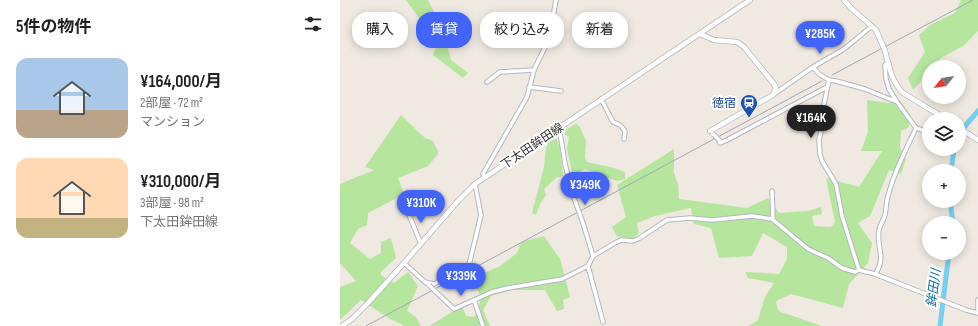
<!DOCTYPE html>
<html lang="ja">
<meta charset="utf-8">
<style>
:root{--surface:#fff;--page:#f6f6f6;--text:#202124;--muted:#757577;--accent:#4264fb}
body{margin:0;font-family:"Sofia Sans Condensed","Noto Sans JP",sans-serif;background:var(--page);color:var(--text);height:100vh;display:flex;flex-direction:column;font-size:15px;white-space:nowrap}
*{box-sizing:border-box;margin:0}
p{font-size:13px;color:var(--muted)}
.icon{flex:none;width:22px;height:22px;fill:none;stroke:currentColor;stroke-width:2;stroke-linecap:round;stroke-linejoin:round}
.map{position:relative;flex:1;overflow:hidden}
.drawer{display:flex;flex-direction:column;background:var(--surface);width:340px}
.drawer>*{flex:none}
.banner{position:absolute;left:12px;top:12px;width:380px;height:36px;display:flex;gap:8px}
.needle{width:26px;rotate:240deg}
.controls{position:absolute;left:582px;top:60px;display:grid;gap:8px}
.controls a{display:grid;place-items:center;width:44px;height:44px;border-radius:50%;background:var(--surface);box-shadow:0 2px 10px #0003;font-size:20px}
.price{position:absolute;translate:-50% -34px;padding:0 9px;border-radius:14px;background:var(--accent);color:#fff;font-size:13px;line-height:26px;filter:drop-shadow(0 1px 2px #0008)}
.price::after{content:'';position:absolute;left:50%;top:24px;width:12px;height:9px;margin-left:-6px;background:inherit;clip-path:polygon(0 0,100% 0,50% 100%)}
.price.current{background:#222;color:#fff}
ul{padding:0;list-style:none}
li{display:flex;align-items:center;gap:12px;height:100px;padding:0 16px}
li span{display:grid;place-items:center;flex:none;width:112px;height:80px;border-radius:12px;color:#555}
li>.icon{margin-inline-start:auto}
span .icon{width:48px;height:48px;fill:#fffc;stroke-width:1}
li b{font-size:17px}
h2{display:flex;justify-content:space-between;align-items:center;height:48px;padding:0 16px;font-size:17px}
.chip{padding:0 14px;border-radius:16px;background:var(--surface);box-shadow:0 2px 10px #0003;font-size:14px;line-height:36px}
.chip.current{background:var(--accent);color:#fff}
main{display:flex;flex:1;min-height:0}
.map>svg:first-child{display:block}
.green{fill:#b6e59e}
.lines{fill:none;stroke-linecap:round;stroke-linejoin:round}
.river{stroke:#75cff0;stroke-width:5}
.street-casing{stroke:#b4b7c1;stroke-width:5.5}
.secondary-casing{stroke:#b4b7c1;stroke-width:6}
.street{stroke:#fff;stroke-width:3.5}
.secondary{stroke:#fff;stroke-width:4.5}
.rail{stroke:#a3a6b8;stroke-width:1}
.street-bridge-casing{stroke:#b4b7c1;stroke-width:5.5;stroke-linecap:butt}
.secondary-bridge-casing{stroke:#b4b7c1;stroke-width:6;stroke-linecap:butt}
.street-bridge{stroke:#fff;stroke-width:3.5}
.secondary-bridge{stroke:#fff;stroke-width:4.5}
.labels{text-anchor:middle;stroke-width:4;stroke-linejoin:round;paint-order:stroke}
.transit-label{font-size:12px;fill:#164399;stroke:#fff;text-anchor:end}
.street-label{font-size:12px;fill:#2e2e2e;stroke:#fff}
.water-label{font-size:13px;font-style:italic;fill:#0d6fa3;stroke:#fff}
</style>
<main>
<section class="drawer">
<h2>5件の物件<svg class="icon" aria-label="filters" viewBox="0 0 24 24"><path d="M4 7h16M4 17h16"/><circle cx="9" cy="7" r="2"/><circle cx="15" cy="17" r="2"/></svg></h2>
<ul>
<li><span style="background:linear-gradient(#a9c7e8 65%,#b9a48a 0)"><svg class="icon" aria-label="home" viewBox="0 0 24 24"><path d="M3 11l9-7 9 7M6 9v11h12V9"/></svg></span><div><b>¥164,000/月</b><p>2部屋 · 72 m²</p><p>マンション</p></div></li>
<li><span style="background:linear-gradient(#ffd9b3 75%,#c2b280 0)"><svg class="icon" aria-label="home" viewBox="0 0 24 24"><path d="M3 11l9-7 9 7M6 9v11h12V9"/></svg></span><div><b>¥310,000/月</b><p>3部屋 · 98 m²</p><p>下太田鉾田線</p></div></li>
</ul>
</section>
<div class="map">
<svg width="638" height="326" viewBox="0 0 638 326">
<rect width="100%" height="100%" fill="#efe9e1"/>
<path class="green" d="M66 0H88L104 32 111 60 128 73 123 78 93 55 98 44Z
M621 0H638V31L623 46 601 58 593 67H589V72L573 90 568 78 585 52 579 35 590 25 615 13Z
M527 100 549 103 560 100 571 116 568 128 561 131 560 148 566 159 561 174 549 170 530 216 518 223 532 243 528 263 509 284 503 308 451 294 436 301 438 311 482 326H409L418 320 425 297 434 283 408 278 405 272 439 274 447 259V247L423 233 412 256 379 258 371 228 354 224 351 208 315 216 297 223 299 233 292 239 277 236 272 227 286 217 277 185 334 149V173L338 184 339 199 407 208 428 198 439 213 468 211 481 207 482 214 472 216 474 226 491 227 495 222 486 178 519 187 542 151H521L528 132Z
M61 115 85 138 93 141 98 151V154L88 166 58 178 64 194 28 213 27 225 18 229 10 243 30 259 41 253V242L51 238 56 258 41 272V275L54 283 68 272 78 286 67 311 76 317 81 326H62L63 325 50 319 21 300 0 320V287L16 281 0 263V184L34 170 25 167Z
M236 124 240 127 246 141 245 158 247 162 274 168 285 172V179L277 181 245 169 237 173H232L227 148 229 137 225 135V130Z
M216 137 220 149 223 173 222 176 216 178 204 189 206 195 200 204 196 215 192 213 204 167 206 148 209 141Z
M204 236 220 259 230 297 223 300 224 309 217 311 205 290H171L151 296 143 310 150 326H89L122 306 126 316 134 317C143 300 142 295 131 279L160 266 177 253 181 242Z"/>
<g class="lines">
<path class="river" d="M619 134 620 132 638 111
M611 171 614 149
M610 201 613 223
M600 326 609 253"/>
<defs>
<path id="street" d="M549 63 545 65 546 79 549 89 557 102 576 128 589 132
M473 67 479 74 489 80 496 81 525 89 557 102
M489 80 484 104 482 127 479 140 480 154 482 161 496 184 502 216 519 270
M147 82 160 72 194 70
M189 87 221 91
M434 94 473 67 504 49 532 26
M261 99 273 122 280 125 285 131 284 139
M219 127 225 164 233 195
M379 140 380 143 387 140 487 87
M145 177 143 174 187 97 194 70 207 43 210 34 216 0
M432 191 433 219
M67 210 81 244
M243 223 253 256
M64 263 86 283
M248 266 263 322
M535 274C547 258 536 247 539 230 540 224 544 220 545 215 546 210 546 205 547 200 553 175 565 151 576 128
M85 282 94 284 129 265 141 215 135 184
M95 291 114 309 152 292 168 288 222 279 248 266 253 256 275 243 281 240 293 241 298 239 327 220 350 218 372 220 412 216 432 219 468 249 488 258 502 268 515 272 519 270 535 274 626 310 638 313
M134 300 143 326
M638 300V310"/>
<path id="secondary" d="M504 0 511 8 536 30 543 46
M360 34 374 40 397 42 404 47 434 84 436 88 433 95 370 131
M545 51C549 66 551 81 563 93L606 119
M619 128 638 140
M2 326 12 319 27 304 64 263 118 201 135 184 410 0"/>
</defs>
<use href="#street" class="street-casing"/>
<use href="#secondary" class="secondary-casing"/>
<use href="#street" class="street"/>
<use href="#secondary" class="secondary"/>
<path class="rail" d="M492 75 633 0
M26 326 482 81"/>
<defs>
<path id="street-bridge" d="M373 134 379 140
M233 195 243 223
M89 285 95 291"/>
<path id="secondary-bridge" d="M543 46 545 51"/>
</defs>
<use href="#street-bridge" class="street-bridge-casing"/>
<use href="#secondary-bridge" class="secondary-bridge-casing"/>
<use href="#street-bridge" class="street-bridge"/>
<use href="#secondary-bridge" class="secondary-bridge"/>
</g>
<defs>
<symbol id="station-pin" viewBox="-11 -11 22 30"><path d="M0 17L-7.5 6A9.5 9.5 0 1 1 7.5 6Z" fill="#1a4fb4" stroke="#fff"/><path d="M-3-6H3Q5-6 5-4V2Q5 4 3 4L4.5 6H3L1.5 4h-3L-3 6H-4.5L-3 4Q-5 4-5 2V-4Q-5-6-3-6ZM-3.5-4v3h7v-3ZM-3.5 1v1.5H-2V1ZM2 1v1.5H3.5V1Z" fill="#fff"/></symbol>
</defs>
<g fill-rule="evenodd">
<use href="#station-pin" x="399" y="93" width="20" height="27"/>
</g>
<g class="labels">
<g class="transit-label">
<text x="396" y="107">徳宿</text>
</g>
<g class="street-label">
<text transform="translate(192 146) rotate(-34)" y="4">下太田鉾田線</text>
</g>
<g class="water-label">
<text transform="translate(593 288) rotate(-83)" y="5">鉾田川</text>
</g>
</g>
</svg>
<div class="controls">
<a><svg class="needle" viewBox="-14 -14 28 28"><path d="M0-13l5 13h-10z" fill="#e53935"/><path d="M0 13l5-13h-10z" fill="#757577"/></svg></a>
<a><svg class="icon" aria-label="layers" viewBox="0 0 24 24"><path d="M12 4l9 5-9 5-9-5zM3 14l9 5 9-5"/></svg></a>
<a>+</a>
<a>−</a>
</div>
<b class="price" style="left:480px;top:55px">¥285K</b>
<b class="price current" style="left:471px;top:139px">¥164K</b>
<b class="price" style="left:245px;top:206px">¥349K</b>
<b class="price" style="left:81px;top:224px">¥310K</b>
<b class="price" style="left:121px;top:297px">¥339K</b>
<div class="banner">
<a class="chip">購入</a>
<a class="chip current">賃貸</a>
<a class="chip">絞り込み</a>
<a class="chip">新着</a>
</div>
</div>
</main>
